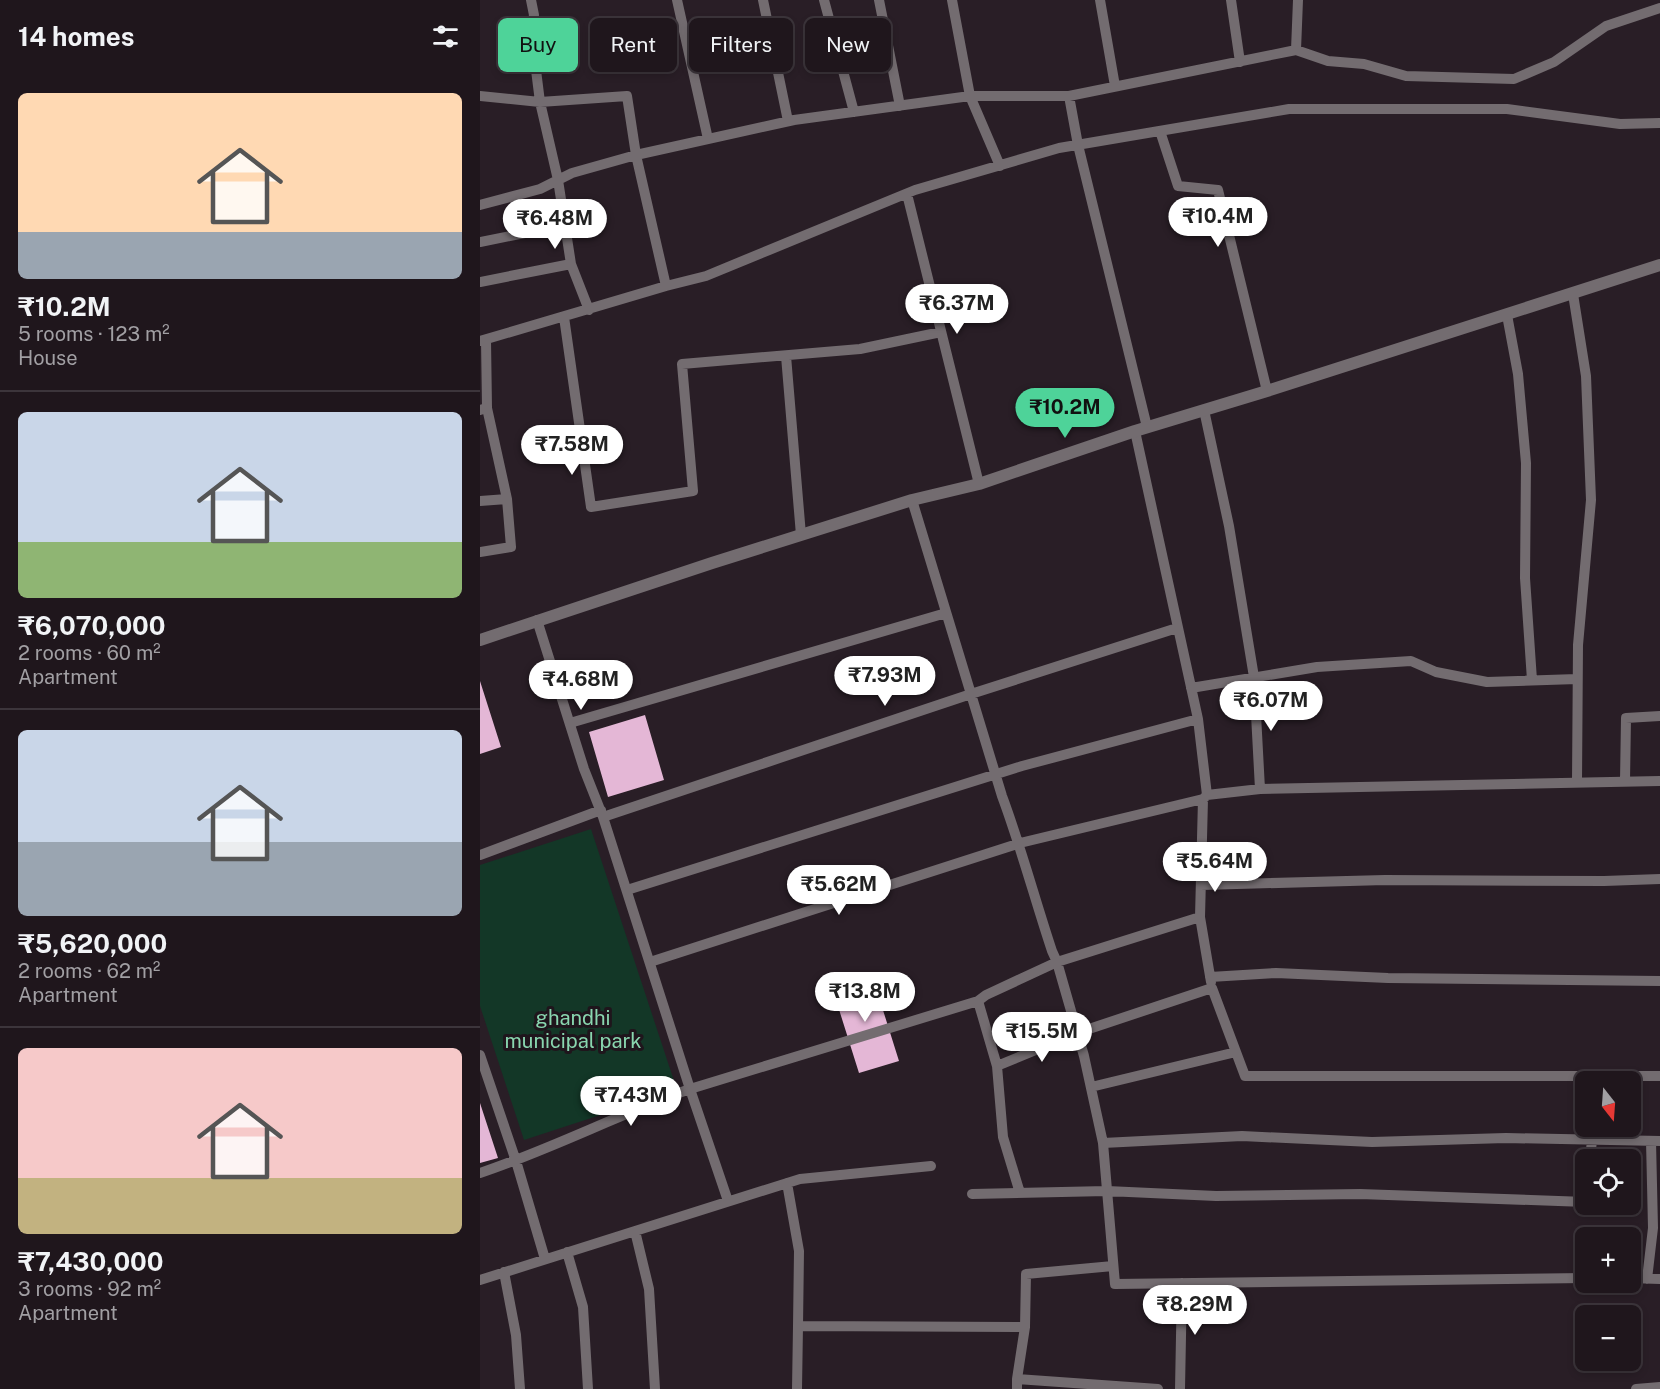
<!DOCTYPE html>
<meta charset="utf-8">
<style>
:root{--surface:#1f161c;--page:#2c2329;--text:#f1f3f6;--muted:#a19fa3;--line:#3c353b;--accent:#4ed399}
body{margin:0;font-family:"Public Sans",sans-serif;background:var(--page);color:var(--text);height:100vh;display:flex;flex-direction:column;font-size:22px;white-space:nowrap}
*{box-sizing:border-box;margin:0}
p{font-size:20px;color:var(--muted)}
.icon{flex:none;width:33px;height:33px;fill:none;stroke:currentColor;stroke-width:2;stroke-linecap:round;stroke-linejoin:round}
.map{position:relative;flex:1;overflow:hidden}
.side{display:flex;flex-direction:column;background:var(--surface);width:480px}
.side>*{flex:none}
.hud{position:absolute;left:18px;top:18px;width:570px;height:54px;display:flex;gap:12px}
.needle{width:39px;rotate:163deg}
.fabs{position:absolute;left:1095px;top:1071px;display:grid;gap:12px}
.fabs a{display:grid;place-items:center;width:66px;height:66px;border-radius:9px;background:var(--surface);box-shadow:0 3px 9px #0003,0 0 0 2px var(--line);font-size:30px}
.price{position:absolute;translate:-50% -51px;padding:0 14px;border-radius:21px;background:#fff;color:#222;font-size:20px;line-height:39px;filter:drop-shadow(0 2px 3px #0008)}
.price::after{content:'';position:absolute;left:50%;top:36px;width:18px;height:14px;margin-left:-9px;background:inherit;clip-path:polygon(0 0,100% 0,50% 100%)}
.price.current{background:var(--accent);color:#111}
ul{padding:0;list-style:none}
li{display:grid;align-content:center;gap:12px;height:318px;padding:0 18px}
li+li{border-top:2px solid var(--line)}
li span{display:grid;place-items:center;height:186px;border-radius:9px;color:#555}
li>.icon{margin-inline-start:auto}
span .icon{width:108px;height:108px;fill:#fffc;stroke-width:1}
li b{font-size:26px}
h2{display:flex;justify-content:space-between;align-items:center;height:72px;padding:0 18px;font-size:26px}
.chip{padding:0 21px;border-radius:9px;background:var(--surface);box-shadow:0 3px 9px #0003,0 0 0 2px var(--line);font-size:21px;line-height:54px}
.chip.current{background:var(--accent);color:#111}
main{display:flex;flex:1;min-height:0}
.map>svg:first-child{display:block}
.green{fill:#133727}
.building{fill:#e4b7d6}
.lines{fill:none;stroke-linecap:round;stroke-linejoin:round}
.minor{stroke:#736c70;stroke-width:10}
.tertiary{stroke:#736c70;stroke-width:12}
.labels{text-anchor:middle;stroke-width:6;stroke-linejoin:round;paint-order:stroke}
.park-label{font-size:20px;fill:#89d6af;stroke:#1f151c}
</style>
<main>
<section class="side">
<h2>14 homes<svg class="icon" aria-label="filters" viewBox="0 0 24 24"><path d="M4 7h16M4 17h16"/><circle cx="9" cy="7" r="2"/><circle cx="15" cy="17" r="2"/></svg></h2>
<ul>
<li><span style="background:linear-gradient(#ffd9b3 75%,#9aa5b1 0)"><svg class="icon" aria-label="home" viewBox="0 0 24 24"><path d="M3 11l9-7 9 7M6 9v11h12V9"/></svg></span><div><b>₹10.2M</b><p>5 rooms · 123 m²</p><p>House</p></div></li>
<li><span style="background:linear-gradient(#c9d6e8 70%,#8fb573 0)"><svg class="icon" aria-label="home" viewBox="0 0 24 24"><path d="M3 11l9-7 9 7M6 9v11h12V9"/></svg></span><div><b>₹6,070,000</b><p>2 rooms · 60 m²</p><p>Apartment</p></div></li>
<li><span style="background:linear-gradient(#c9d6e8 60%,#9aa5b1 0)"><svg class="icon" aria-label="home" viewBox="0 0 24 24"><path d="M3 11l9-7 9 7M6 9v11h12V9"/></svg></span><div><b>₹5,620,000</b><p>2 rooms · 62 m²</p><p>Apartment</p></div></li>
<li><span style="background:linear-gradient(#f6c9c9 70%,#c2b280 0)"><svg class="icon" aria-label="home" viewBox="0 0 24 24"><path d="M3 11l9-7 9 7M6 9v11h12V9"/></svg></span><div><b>₹7,430,000</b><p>3 rooms · 92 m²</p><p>Apartment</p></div></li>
</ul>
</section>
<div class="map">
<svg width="1180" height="1389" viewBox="0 0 1180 1389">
<rect width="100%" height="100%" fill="#291e26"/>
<path class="green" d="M111 829 197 1090 44 1140 0 1006V865Z"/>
<path class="building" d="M0 681 21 747 0 754Z
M165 715 184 780 128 797 109 732Z
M391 972 419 1061 379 1073 351 984Z
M0 1103 18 1158 0 1163Z"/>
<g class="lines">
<path class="minor" d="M51 0 54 15 51 30 60 102 78 180 91 264 109 310
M197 0 228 139
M283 0 308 121
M344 0 374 112
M399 0 420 106
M472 0 490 96 520 166
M620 0 635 86
M751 0 760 62
M818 0 816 50 848 61 884 64 926 76 1034 79 1074 62 1126 26 1180 8
M0 96 60 102 147 96 156 155 92 173 60 189 0 205
M589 96 598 145 667 427
M680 131 698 186 738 190 787 391
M427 194 499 484
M0 242 85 225
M0 282 91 264
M186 286 156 155 314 120 490 96H589L816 50
M1093 294 1106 376 1111 500 1098 645 1097 782
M1027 315 1038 374 1046 463 1045 578 1052 680
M84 317 111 507 213 491 202 364 380 349 461 332
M0 341 186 286 226 276 435 190 579 148 809 109H1027L1140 124 1180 123
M306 356 321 535
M0 410 7 408 6 340
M724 410 749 526 774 677 780 789
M655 431 718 719 727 795
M432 500 522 796C541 847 555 900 572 951L577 962 604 1056 623 1143 635 1284 1106 1278
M0 501 27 499
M0 552 31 547 27 499 7 408
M57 620 104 769 123 817 210 1089 498 1001 506 995 577 962 720 917
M711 688 837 667 931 661 956 672 1007 682 1097 679
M90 723 466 613
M1145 781 1146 718 1180 716
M723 799 720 917 731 982
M123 817 491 694 697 628
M0 855 121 810
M721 885 905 880 1124 881 1180 879
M147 890 542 766 718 719
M170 962 540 843 723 799 727 795 780 789 1180 781
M730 977 796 973 908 978 1180 981
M498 1001 517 1066 523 1137 540 1193
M0 1055 36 1161 65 1259
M517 1066 597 1033 732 988 765 1076H1180
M611 1087 756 1052
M623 1143 762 1136 892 1142 1026 1138 1180 1141
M1110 1160 1112 1140
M0 1173C72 1149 139 1114 210 1089L248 1201
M307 1183 319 1251 318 1326
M492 1194 627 1191 736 1196 880 1194 1106 1202
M155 1231 169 1289 175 1389
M87 1252 103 1307 108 1389
M24 1272 36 1335 40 1389
M1150 1278 1180 1279
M1167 1279 1173 1228 1171 1141
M0 1280 320 1179 451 1166
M537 1379 545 1327
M317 1389 318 1326 545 1327 546 1274 633 1266
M537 1389V1379L678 1389
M700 1389 702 1283
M1156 1389 1180 1387"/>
<path class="tertiary" d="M0 640 232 563 432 500 499 484 655 431 787 391 1180 265"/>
</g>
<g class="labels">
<g class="park-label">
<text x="93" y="1025">ghandhi<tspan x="93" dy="23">municipal park</tspan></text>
</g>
</g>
</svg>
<div class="fabs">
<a><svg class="needle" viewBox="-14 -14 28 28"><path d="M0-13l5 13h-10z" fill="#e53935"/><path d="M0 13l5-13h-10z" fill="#a19fa3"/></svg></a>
<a><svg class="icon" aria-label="locate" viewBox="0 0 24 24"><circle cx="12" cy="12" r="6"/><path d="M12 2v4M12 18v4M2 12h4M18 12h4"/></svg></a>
<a>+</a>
<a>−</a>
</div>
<b class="price" style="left:738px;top:248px">₹10.4M</b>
<b class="price" style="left:75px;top:250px">₹6.48M</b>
<b class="price" style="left:477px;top:335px">₹6.37M</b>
<b class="price current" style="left:585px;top:439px">₹10.2M</b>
<b class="price" style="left:92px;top:476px">₹7.58M</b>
<b class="price" style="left:405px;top:707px">₹7.93M</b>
<b class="price" style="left:101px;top:711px">₹4.68M</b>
<b class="price" style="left:791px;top:732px">₹6.07M</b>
<b class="price" style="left:735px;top:893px">₹5.64M</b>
<b class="price" style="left:359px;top:916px">₹5.62M</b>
<b class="price" style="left:385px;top:1023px">₹13.8M</b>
<b class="price" style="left:562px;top:1063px">₹15.5M</b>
<b class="price" style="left:151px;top:1127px">₹7.43M</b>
<b class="price" style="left:715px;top:1336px">₹8.29M</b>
<div class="hud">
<a class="chip current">Buy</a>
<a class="chip">Rent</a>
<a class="chip">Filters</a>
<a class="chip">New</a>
</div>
</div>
</main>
